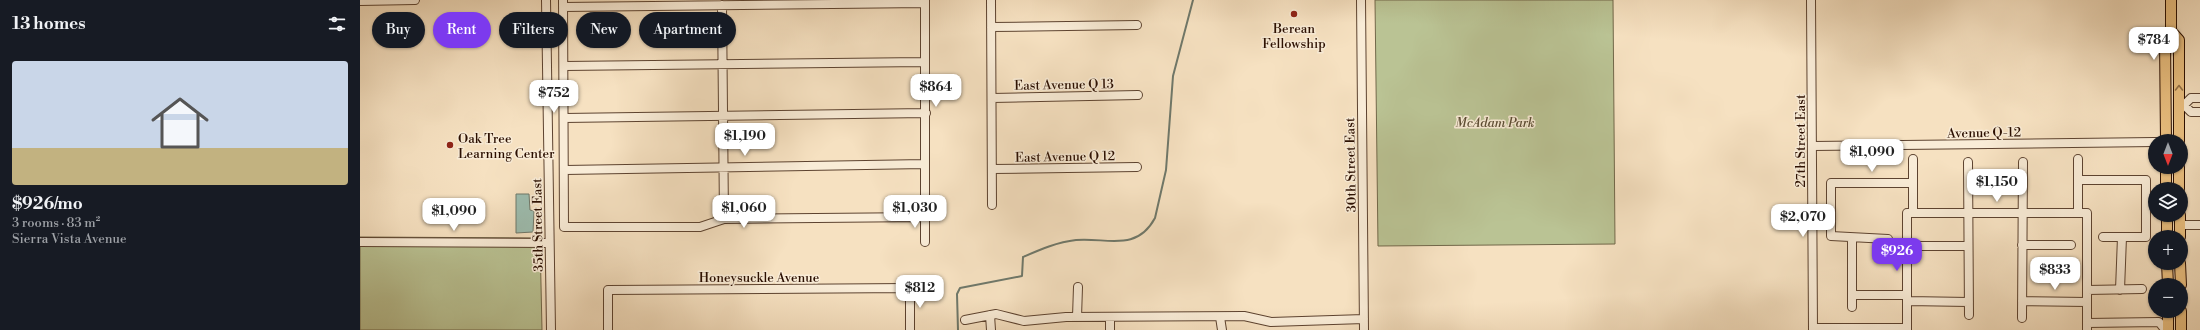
<!DOCTYPE html>
<meta charset="utf-8">
<style>
:root{--surface:#171b24;--page:#20242c;--text:#f1f3f6;--muted:#9ea1a6;--accent:#7c3aed}
body{margin:0;font-family:"Libre Bodoni",serif;background:var(--page);color:var(--text);height:100vh;display:flex;flex-direction:column;font-size:15px;white-space:nowrap}
*{box-sizing:border-box;margin:0}
p{font-size:13px;color:var(--muted)}
.icon{flex:none;width:22px;height:22px;fill:none;stroke:currentColor;stroke-width:2;stroke-linecap:round;stroke-linejoin:round}
.map{position:relative;flex:1;overflow:hidden}
.panel{display:flex;flex-direction:column;background:var(--surface);width:360px}
.panel>*{flex:none}
.banner{position:absolute;left:12px;top:12px;width:380px;height:36px;display:flex;gap:8px}
.needle{width:26px;rotate:180deg}
.fabs{position:absolute;left:1788px;top:134px;display:grid;gap:8px}
.fabs a{display:grid;place-items:center;width:40px;height:40px;border-radius:50%;background:var(--surface);box-shadow:0 1px 3px #0004;font-size:20px}
.price{position:absolute;translate:-50% -34px;padding:0 9px;border-radius:8px;background:#fff;color:#222;font-size:13px;line-height:26px;filter:drop-shadow(0 1px 2px #0008)}
.price::after{content:'';position:absolute;left:50%;top:24px;width:12px;height:9px;margin-left:-6px;background:inherit;clip-path:polygon(0 0,100% 0,50% 100%)}
.price.selected{background:var(--accent);color:#fff}
ul{padding:0;list-style:none}
li{display:grid;align-content:center;gap:8px;height:212px;padding:0 12px}
li span{display:grid;place-items:center;height:124px;border-radius:4px;color:#555}
li>.icon{margin-inline-start:auto}
span .icon{width:72px;height:72px;fill:#fffc;stroke-width:1}
li b{font-size:17px}
h2{display:flex;justify-content:space-between;align-items:center;height:48px;padding:0 12px;font-size:17px}
.chip{padding:0 14px;border-radius:18px;background:var(--surface);box-shadow:0 1px 3px #0004;font-size:14px;line-height:36px}
.chip.selected{background:var(--accent);color:#fff}
main{display:flex;flex:1;min-height:0}
.map>svg:first-child{display:block}
.green{fill:#bac394;stroke:#72684a}
.water{fill:#9dbeb1;stroke:#6f786a}
.lines{fill:none;stroke-linecap:round;stroke-linejoin:round}
.stream{stroke:#6f786a;stroke-width:2}
.minor-casing{stroke:#5d4330;stroke-width:10}
.major-casing{stroke:#2a0e00;stroke-width:12}
.minor{stroke:#f9ecd7;stroke-width:8}
.major{stroke:#ebc080;stroke-width:10}
.oneway{stroke:#947046}
.poi-dot{fill:#8f2418;stroke:#f9ecd7;stroke-width:1.5}
.labels{text-anchor:middle;stroke-width:3;stroke-linejoin:round;paint-order:stroke}
.poi-label{font-size:13px;fill:#2a0e00;stroke:#f9ecd7}
.street-label{font-size:13px;fill:#2a0e00;stroke:#f9ecd7}
.park-label{font-size:13px;font-style:italic;fill:#5c4d34;stroke:#f9ecd7}
</style>
<main>
<section class="panel">
<h2>13 homes<svg class="icon" aria-label="filters" viewBox="0 0 24 24"><path d="M4 7h16M4 17h16"/><circle cx="9" cy="7" r="2"/><circle cx="15" cy="17" r="2"/></svg></h2>
<ul>
<li><span style="background:linear-gradient(#c9d6e8 70%,#c2b280 0)"><svg class="icon" aria-label="home" viewBox="0 0 24 24"><path d="M3 11l9-7 9 7M6 9v11h12V9"/></svg></span><div><b>$926/mo</b><p>3 rooms · 83 m²</p><p>Sierra Vista Avenue</p></div></li>
</ul>
</section>
<div class="map">
<svg width="1840" height="330" viewBox="0 0 1840 330">
<rect width="100%" height="100%" fill="#f6e1c1"/>
<filter id="stains"><feTurbulence type="fractalNoise" baseFrequency=".005" numOctaves="4"/><feColorMatrix values="0 0 0 0 .2 0 0 0 0 .09 0 0 0 0 .02 0 0 0 .5 -.17"/></filter>
<radialGradient id="worn" r=".72"><stop offset=".6" stop-color="#630" stop-opacity="0"/><stop offset="1" stop-color="#630" stop-opacity=".3"/></radialGradient>
<path class="green" d="M1015 0H1253L1255 244 1018 246Z
M0 237 180 238 182 330H0Z"/>
<path class="water" d="M156 194H169L170 210 174 211 173 232 156 233Z"/>
<g class="lines">
<path class="stream" d="M598 330 597 294 600 288 662 276 663 257C679 250 697 242 716 240 746 237 776 253 795 218L806 170 813 76 833 0"/>
<defs>
<path id="minor" d="M186 0 191 330
M203 0 204 227H340L364 219 565 217
M631 0 632 205
M1001 0 1004 330
M1451 0 1453 330
M0 1 55 0
M362 5 364 219
M203 7 565 3
M631 27 777 25
M204 66 564 62
M632 98 778 95
M1819 105H1824L1831 98H1840
M1824 105 1831 112H1840
M204 118 566 113
M1453 146 1795 142
M1718 159V213
M1608 162 1609 315
M632 169 777 167
M205 170 565 164
M1718 180H1786V237H1743
M1553 213V159
M1820 225H1840
M1492 238V307
M1528 239 1471 236V183H1552
M0 242 189 243
M565 242V0
M1662 245H1711
M1561 246H1608
M1727 290 1782 289
M1760 290 1762 237
M1492 295H1547
M1547 301 1609 302
M1662 301 1727 302
M630 315 631 330
M717 317 718 287
M860 317 862 330
M750 318V330
M1662 318 1663 162
M605 320 636 314 664 321 706 317 884 316 911 322 1004 319
M1727 323 1799 322 1803 327
M1453 328H1547
M248 330V290L550 288V330
M1547 330V213H1727V330"/>
<path id="major" d="M1811 31 1819 40V141
M1806 141 1805 41 1811 31V0
M1806 167V189
M1819 167V189
M1807 215V237
M1820 215V237
M1807 263 1808 285
M1820 263 1821 285
M1808 311V330
M1821 311V330"/>
</defs>
<use href="#minor" class="minor-casing"/>
<use href="#major" class="major-casing"/>
<use href="#minor" class="minor"/>
<use href="#major" class="major"/>
</g>
<defs><path id="oneway-chevron" d="M-2-3.5L2.5 0L-2 3.5" fill="none" stroke-width="1.6" stroke-linecap="round" stroke-linejoin="round"/></defs>
<use class="oneway" href="#oneway-chevron" transform="translate(1819 88) rotate(-90)"/>
<g class="poi-dot">
<circle cx="934" cy="14" r="4"/>
<circle cx="90" cy="145" r="4"/>
</g>
<g class="labels">
<g class="poi-label">
<text x="934" y="33">Berean<tspan x="934" dy="15">Fellowship</tspan></text>
<text x="98" y="143" text-anchor="start">Oak Tree<tspan x="98" dy="15">Learning Center</tspan></text>
</g>
<g class="street-label">
<text transform="translate(704 84) rotate(-1)" y="5">East Avenue Q 13</text>
<text transform="translate(1624 132) rotate(-1)" y="5">Avenue Q-12</text>
<text transform="translate(1440 141) rotate(-90)" y="5">27th Street East</text>
<text transform="translate(705 156) rotate(-1)" y="5">East Avenue Q 12</text>
<text transform="translate(990 165) rotate(-91)" y="5">30th Street East</text>
<text transform="translate(177 225) rotate(-91)" y="5">35th Street East</text>
<text x="399" y="282">Honeysuckle Avenue</text>
</g>
<g class="park-label">
<text x="1135" y="127">McAdam Park</text>
</g>
</g>
<rect width="100%" height="100%" filter="url(#stains)"/>
<rect width="100%" height="100%" fill="url(#worn)"/>
</svg>
<div class="fabs">
<a><svg class="needle" viewBox="-14 -14 28 28"><path d="M0-13l5 13h-10z" fill="#e53935"/><path d="M0 13l5-13h-10z" fill="#9ea1a6"/></svg></a>
<a><svg class="icon" aria-label="layers" viewBox="0 0 24 24"><path d="M12 4l9 5-9 5-9-5zM3 14l9 5 9-5"/></svg></a>
<a>+</a>
<a>−</a>
</div>
<b class="price" style="left:1794px;top:61px">$784</b>
<b class="price" style="left:576px;top:108px">$864</b>
<b class="price" style="left:194px;top:114px">$752</b>
<b class="price" style="left:385px;top:157px">$1,190</b>
<b class="price" style="left:1512px;top:173px">$1,090</b>
<b class="price" style="left:1637px;top:203px">$1,150</b>
<b class="price" style="left:384px;top:229px">$1,060</b>
<b class="price" style="left:555px;top:229px">$1,030</b>
<b class="price" style="left:94px;top:232px">$1,090</b>
<b class="price" style="left:1443px;top:238px">$2,070</b>
<b class="price selected" style="left:1537px;top:272px">$926</b>
<b class="price" style="left:1695px;top:291px">$833</b>
<b class="price" style="left:560px;top:309px">$812</b>
<div class="banner">
<a class="chip">Buy</a>
<a class="chip selected">Rent</a>
<a class="chip">Filters</a>
<a class="chip">New</a>
<a class="chip">Apartment</a>
</div>
</div>
</main>
